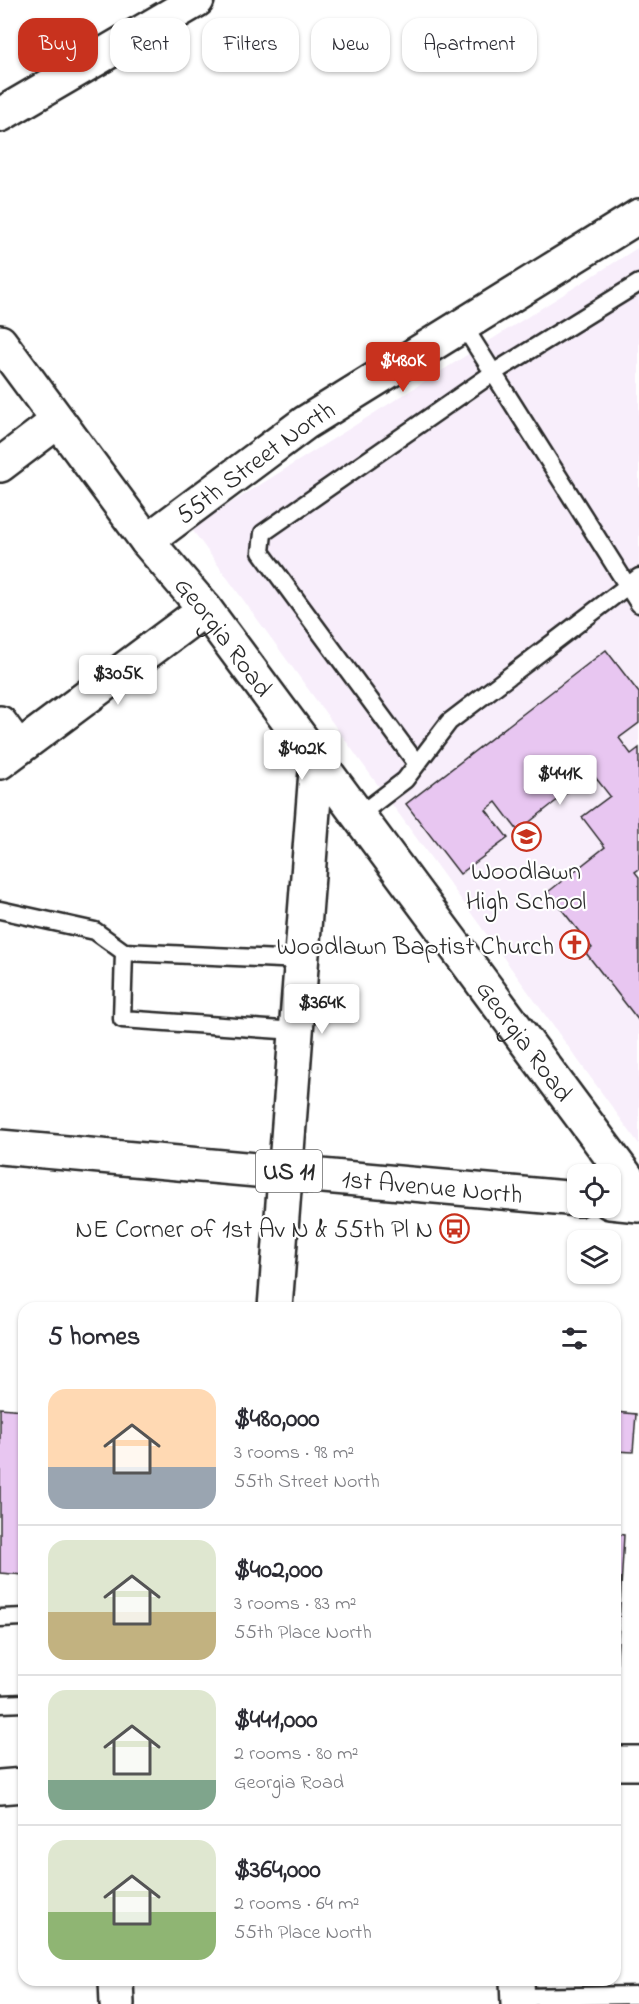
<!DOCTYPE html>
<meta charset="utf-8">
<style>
:root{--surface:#fff;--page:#f2f2f3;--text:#2b2b33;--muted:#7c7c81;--line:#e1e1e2;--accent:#c8321e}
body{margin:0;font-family:"Indie Flower",sans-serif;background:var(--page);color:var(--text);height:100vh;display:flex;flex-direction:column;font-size:22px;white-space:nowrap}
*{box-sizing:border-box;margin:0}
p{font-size:20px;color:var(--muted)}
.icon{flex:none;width:33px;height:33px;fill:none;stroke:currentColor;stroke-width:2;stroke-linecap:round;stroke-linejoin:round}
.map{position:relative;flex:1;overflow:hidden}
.details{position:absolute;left:18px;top:1302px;width:603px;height:684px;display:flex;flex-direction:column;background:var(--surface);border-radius:18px;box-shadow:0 2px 4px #0004}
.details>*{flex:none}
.top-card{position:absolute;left:18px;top:18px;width:603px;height:54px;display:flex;gap:12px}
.buttons{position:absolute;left:567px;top:1164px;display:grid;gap:12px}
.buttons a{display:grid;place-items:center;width:54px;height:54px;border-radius:12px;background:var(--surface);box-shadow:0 2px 4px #0004;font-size:30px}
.price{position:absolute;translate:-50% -51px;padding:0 14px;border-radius:6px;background:#fff;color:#222;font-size:20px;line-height:39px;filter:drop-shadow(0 2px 3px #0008)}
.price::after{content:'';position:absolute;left:50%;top:36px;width:18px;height:14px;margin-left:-9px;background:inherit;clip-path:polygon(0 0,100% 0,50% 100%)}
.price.on{background:var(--accent);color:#fff}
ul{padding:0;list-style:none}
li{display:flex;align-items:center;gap:18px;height:150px;padding:0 30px}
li+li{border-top:2px solid var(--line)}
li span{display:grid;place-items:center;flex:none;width:168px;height:120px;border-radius:18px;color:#555}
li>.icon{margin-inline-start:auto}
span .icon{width:72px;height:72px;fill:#fffc;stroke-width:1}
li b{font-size:26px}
h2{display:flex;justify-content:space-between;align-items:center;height:72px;padding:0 30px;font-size:26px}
.chip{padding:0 21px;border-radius:18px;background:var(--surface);box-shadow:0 2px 4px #0004;font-size:21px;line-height:54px}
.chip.on{background:var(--accent);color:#fff}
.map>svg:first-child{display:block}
.built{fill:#f8eefb}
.building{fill:#e8c6f1;stroke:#2b2b2b;stroke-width:1.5}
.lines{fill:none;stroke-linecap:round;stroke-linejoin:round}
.lane-casing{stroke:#2b2b2b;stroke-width:21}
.street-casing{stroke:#2b2b2b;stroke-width:38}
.secondary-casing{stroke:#2b2b2b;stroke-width:38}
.primary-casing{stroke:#2b2b2b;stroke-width:38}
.lane{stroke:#fff;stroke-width:16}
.street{stroke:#fff;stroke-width:33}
.secondary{stroke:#fff;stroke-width:33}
.primary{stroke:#fff;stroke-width:33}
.labels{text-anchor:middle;stroke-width:4.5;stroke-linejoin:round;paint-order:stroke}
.shield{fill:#fff;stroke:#6b6b6b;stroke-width:1.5}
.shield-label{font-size:24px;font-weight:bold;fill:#2b2b2b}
.street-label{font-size:26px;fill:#2b2b2b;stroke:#fff}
.poi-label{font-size:26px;fill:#2b2b2b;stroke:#fff;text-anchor:end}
</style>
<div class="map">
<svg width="639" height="2004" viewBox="0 0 639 2004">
<rect width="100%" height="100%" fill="#fff"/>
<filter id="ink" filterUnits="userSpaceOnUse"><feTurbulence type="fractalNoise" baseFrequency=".0167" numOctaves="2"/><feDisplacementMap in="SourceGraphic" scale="12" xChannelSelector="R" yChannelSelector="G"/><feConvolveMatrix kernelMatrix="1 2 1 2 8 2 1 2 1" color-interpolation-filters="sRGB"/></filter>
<g filter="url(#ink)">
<path class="built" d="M639 247V1144L191 528Z"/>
<path class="building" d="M606 650 639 693V723L619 738 631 754 639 748V869L635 872 639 877V1021L586 953 592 948 548 892 605 847 582 817 610 796 592 773 518 831 496 802 486 810 508 838 460 874 406 804Z
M0 1408 24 1410V1575L0 1573Z
M615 1412 636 1414 633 1452 615 1451Z
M615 1534 624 1535 615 1694Z"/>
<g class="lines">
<defs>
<path id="lane" d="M463 325 639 604
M417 764 261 552 263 533 493 373 639 283
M359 815 405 780 449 722 639 577
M0 910 95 931 124 952
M296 1031 122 1019 124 952 302 960
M0 1618 24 1617
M0 1704 24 1703
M518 1997 639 1995"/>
<g id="street">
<path d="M0 115 197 0"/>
<path id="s1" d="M0 342 147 541 205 609 639 1194"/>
<path d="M0 465 58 421"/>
<path id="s2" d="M147 541 305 423 639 216"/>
<path d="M0 723 18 748"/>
<path d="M0 762 205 609"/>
<path d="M275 1308 317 758"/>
<path d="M517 1980 518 2004"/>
</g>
<path id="secondary" d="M615 1763H639
M0 1787 24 1785
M116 1980 117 2004"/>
<g id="primary">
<path id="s3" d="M0 1147 578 1199"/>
<path d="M610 1202 639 1205"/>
</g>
</defs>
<use href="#lane" class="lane-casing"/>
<use href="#street" class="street-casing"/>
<use href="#secondary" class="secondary-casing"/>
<use href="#primary" class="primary-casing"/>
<use href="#lane" class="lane"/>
<use href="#street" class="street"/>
<use href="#secondary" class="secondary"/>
<use href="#primary" class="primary"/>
</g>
</g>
<defs>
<symbol id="school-ring" viewBox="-11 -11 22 22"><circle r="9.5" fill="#fff" stroke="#c8321e" stroke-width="1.5"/><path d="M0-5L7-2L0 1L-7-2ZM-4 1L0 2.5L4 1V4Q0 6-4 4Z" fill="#c8321e"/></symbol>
<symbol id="church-ring" viewBox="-11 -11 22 22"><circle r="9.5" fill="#fff" stroke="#c8321e" stroke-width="1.5"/><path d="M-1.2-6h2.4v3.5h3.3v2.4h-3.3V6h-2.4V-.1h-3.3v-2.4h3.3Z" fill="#c8321e"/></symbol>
<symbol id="bus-ring" viewBox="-11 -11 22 22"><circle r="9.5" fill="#fff" stroke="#c8321e" stroke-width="1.5"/><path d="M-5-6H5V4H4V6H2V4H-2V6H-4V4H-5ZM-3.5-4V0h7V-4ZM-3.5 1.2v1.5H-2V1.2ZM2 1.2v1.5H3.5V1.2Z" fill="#c8321e"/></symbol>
</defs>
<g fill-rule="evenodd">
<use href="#school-ring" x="510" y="820" width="33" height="33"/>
<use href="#church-ring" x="558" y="928" width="33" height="33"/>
<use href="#bus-ring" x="438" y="1212" width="33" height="33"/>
</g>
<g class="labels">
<rect class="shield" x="256" y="1150" width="66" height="42" rx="4.5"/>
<g class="shield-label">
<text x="289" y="1179">US 11</text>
</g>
<g class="street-label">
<text dy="9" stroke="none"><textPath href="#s2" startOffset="134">55th Street North</textPath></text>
<text dy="9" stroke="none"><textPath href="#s1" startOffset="370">Georgia Road</textPath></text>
<text dy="9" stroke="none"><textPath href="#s1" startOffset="874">Georgia Road</textPath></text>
<text dy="9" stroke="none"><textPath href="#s3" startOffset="434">1st Avenue North</textPath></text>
</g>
<g class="poi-label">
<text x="526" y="879" text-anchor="middle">Woodlawn<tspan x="526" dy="30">High School</tspan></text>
<text x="554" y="954">Woodlawn Baptist Church</text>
<text x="433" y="1237">NE Corner of 1st Av N &amp; 55th Pl N</text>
</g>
</g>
</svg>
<div class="buttons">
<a><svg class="icon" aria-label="locate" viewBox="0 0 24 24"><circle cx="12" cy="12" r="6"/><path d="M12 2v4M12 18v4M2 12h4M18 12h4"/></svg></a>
<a><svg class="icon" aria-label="layers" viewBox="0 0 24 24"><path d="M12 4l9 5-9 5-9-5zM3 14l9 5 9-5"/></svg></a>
</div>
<b class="price on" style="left:403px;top:393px">$480K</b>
<b class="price" style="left:118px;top:706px">$305K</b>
<b class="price" style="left:302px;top:781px">$402K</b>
<b class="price" style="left:560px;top:806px">$441K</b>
<b class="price" style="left:322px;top:1035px">$364K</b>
<div class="top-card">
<a class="chip on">Buy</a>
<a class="chip">Rent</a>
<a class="chip">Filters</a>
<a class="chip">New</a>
<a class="chip">Apartment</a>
</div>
<section class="details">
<h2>5 homes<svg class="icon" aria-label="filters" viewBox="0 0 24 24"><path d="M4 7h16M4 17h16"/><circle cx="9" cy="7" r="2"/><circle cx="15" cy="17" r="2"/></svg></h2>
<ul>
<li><span style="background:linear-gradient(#ffd9b3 65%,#9aa5b1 0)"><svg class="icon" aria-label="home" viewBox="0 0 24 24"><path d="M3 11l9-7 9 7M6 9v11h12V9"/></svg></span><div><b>$480,000</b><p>3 rooms · 98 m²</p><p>55th Street North</p></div></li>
<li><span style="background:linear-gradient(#dfe7d0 60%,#c2b280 0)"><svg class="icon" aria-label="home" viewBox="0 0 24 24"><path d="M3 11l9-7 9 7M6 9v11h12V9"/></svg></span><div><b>$402,000</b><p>3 rooms · 83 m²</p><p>55th Place North</p></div></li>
<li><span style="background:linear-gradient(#dfe7d0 75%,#7fa58c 0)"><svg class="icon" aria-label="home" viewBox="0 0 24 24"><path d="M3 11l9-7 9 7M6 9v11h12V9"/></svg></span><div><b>$441,000</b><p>2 rooms · 80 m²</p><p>Georgia Road</p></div></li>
<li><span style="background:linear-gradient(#dfe7d0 60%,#8fb573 0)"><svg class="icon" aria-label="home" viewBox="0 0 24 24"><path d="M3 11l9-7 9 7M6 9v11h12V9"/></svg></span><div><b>$364,000</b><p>2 rooms · 64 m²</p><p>55th Place North</p></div></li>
</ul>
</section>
</div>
